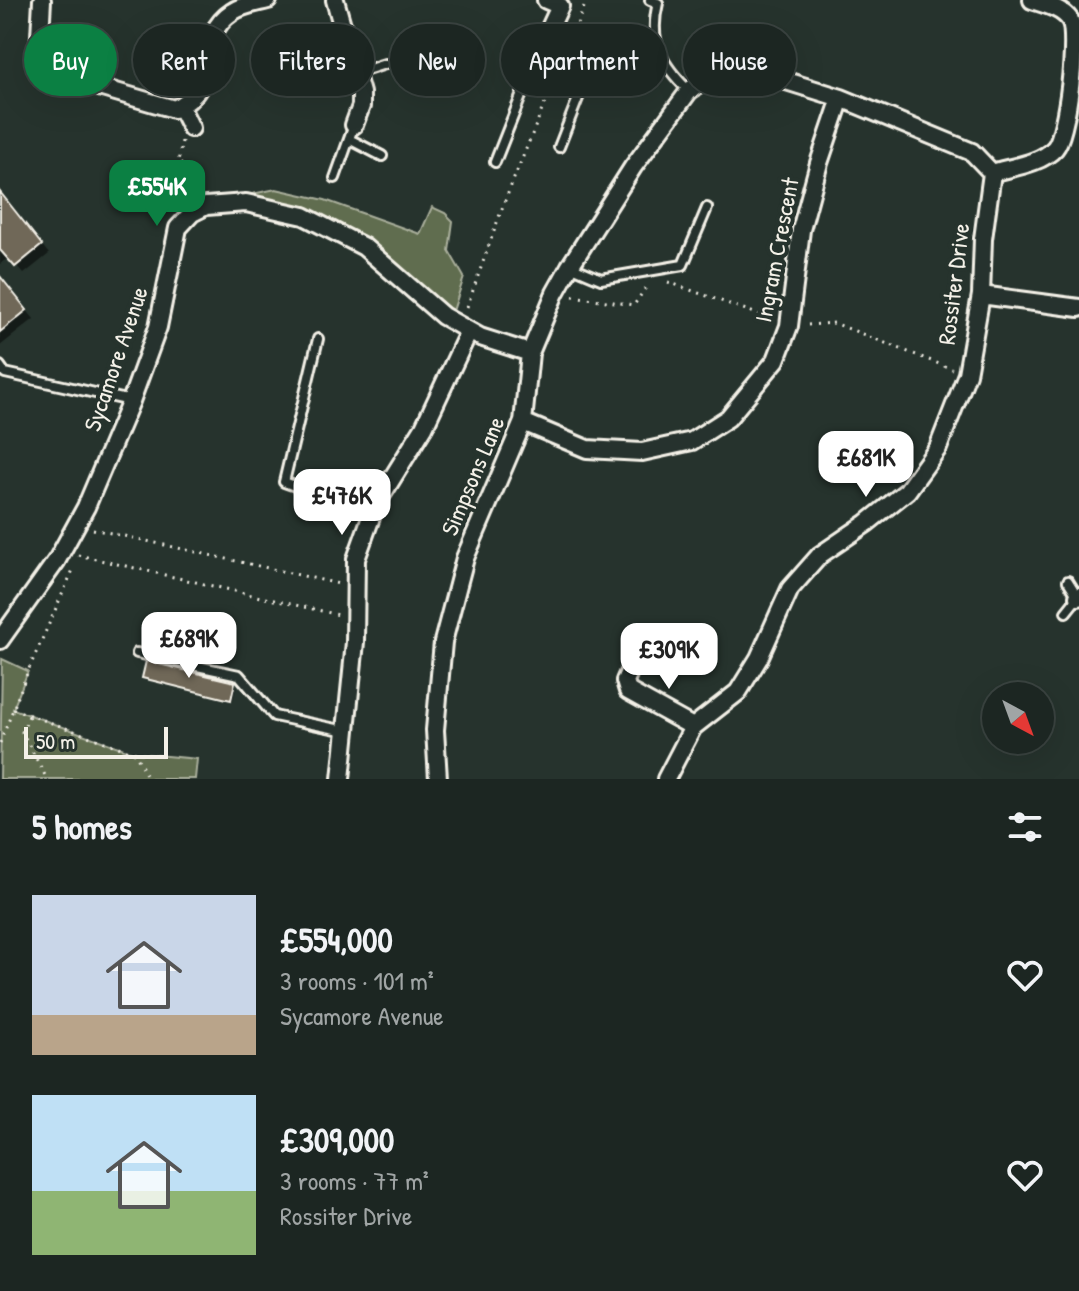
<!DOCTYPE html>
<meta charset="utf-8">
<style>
:root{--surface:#1c2622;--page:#29322f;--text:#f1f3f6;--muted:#a0a5a5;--line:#3a4340;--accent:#0b8043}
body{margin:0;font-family:"Patrick Hand",sans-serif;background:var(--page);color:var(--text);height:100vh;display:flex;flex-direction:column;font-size:30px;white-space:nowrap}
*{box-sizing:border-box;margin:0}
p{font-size:26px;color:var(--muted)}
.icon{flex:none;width:44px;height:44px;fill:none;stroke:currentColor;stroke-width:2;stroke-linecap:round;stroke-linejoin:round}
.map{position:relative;height:779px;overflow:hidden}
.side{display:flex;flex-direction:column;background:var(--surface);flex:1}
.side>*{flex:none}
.top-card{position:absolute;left:24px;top:24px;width:1032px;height:72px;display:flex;gap:16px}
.needle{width:52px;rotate:139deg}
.fabs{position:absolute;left:982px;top:682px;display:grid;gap:16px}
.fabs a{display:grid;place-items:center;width:72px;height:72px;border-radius:50%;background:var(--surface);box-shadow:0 8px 32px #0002,0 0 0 2px var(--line);font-size:40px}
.scale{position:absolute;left:24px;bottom:20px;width:144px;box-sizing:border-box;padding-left:8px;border:4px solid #f4f1e8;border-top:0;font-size:22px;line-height:28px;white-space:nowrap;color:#f4f1e8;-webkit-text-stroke:6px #26332d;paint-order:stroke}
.price{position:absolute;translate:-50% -68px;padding:0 18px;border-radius:16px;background:#fff;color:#222;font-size:26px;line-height:52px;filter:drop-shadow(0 2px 4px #0008)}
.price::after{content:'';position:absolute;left:50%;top:48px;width:24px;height:18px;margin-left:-12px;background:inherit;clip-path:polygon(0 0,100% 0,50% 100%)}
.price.current{background:var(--accent);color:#fff}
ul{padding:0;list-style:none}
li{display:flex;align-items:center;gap:24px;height:200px;padding:0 32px}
li span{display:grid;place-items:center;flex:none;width:224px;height:160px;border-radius:0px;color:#555}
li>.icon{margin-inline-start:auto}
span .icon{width:96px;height:96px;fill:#fffc;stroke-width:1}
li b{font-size:34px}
h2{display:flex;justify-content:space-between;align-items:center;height:96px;padding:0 32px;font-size:34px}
.tag{padding:0 28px;border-radius:36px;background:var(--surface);box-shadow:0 8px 32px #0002,0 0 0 2px var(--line);font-size:28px;line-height:72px}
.tag.current{background:var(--accent);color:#fff}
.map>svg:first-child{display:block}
.green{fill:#606d4f;stroke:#aaaf9c;stroke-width:2}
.shadow{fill:#0007}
.building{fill:#706858;stroke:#f4f1e8;stroke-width:2}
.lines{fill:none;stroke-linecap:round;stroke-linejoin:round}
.lane-casing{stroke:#f4f1e8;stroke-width:14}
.street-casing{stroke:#f4f1e8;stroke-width:22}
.path{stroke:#f4f1e8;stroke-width:3;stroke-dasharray:2 6;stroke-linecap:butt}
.lane{stroke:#26332d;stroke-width:8}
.street{stroke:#26332d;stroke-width:16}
.labels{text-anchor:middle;stroke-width:8;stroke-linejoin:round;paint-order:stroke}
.street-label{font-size:24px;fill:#f4f1e8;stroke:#26332d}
</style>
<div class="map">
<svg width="1079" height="779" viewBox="0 0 1079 779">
<rect width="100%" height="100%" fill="#26332d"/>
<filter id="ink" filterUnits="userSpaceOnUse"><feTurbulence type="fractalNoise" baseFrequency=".0125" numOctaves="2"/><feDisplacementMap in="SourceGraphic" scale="16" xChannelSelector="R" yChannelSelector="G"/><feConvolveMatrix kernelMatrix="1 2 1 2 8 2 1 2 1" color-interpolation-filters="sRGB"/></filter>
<g filter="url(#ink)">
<path class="green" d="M276 189 325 200 420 234 432 207 445 213 453 221 449 251 464 277 453 311 436 303 349 231 306 208 243 196Z
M2 659 28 671 13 709 135 753 197 759 195 779H0Z"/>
<path class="shadow" d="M0 193 49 254 24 274 9 257 0 264Z
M0 277 34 319 0 346Z
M144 678 234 684 236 686 233 700Z"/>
<path class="building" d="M0 192 42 245 15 267 0 250Z
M0 276 27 310 0 332Z
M146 661 235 682 231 700 142 678Z"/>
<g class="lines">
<defs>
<path id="lane" d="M650 0 658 3C648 42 662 65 689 91
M357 73 385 64
M349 139 382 156
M559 147 591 65 606 70 660 59
M495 162 537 56
M335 178 354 125
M570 266 601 279 683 265 707 208
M318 339 284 482 371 514
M0 366 5 373 131 401
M1066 612 1078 597 1068 581
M137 653 239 675 274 716 346 731"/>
<path id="street" d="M42 0 39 54 58 75 174 109C223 88 192 38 232 12 242 5 257 3 268 0
M335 0 361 93V106L354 125
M537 56 560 6 546 0
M180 106 191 128
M992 173C1011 167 1041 164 1055 148 1067 134 1079 35 1070 20 1062 8 1044 4 1032 0
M981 295 1079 308
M523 422 587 449 642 452 692 441 728 418 776 360 789 326 801 230 819 163 841 98
M1078 597 1079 596
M0 640 57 560 86 507 131 401 158 327 178 228 192 213 206 206 246 203 304 216 364 247 443 316 480 337 530 353
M635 658 625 681 628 691 693 727
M341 779 355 642 356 559 375 506 424 427 469 331
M438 779 435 730 443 642 465 558 523 422 530 353 555 293 570 266 633 167 689 91 723 68 767 75 841 98 972 152 992 173
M666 779 693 727 738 692 759 658 790 589 820 555 867 523 907 491 938 448 967 374 981 295 983 239 992 173"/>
</defs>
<use href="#lane" class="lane-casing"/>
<use href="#street" class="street-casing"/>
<path class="path" d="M182 141 178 162 197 174 171 180V184L194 191
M668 282 774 320
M573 296 634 305 647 286
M467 307 504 203 587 0
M808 325 834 323 952 369
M93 529 339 584
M78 555 339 615
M13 709 135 753 148 779
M29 716 22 732 47 779
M0 743 28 671 73 570"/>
<use href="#lane" class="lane"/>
<use href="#street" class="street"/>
</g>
</g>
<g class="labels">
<g class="street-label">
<text transform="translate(777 250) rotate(-79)" y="8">Ingram Crescent</text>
<text transform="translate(954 284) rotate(-83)" y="8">Rossiter Drive</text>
<text transform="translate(116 359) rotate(-71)" y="8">Sycamore Avenue</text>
<text transform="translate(473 476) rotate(-67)" y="8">Simpsons Lane</text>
</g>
</g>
</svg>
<div class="fabs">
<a><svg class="needle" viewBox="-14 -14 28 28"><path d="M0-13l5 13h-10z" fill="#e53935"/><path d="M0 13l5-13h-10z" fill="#a0a5a5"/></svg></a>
</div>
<div class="scale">50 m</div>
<b class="price current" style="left:157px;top:228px">£554K</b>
<b class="price" style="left:866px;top:499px">£681K</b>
<b class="price" style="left:342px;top:537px">£476K</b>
<b class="price" style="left:189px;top:680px">£689K</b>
<b class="price" style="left:669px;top:691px">£309K</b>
<div class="top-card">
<a class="tag current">Buy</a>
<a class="tag">Rent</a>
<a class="tag">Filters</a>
<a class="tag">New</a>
<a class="tag">Apartment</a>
<a class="tag">House</a>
</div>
</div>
<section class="side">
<h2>5 homes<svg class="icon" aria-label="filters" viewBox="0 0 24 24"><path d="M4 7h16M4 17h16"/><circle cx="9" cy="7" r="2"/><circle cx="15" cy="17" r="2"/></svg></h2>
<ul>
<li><span style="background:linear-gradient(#c9d6e8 75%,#b9a48a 0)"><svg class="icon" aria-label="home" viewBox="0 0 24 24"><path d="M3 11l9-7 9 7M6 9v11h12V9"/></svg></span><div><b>£554,000</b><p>3 rooms · 101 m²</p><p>Sycamore Avenue</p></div><svg class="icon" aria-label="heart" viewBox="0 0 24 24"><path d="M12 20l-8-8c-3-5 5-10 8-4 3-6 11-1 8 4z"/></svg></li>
<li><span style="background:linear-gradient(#bfe0f5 60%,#8fb573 0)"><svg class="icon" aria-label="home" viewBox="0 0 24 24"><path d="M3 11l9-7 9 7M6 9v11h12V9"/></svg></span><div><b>£309,000</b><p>3 rooms · 77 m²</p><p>Rossiter Drive</p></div><svg class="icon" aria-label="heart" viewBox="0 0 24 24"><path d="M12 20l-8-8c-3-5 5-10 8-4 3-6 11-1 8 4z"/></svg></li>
</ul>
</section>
